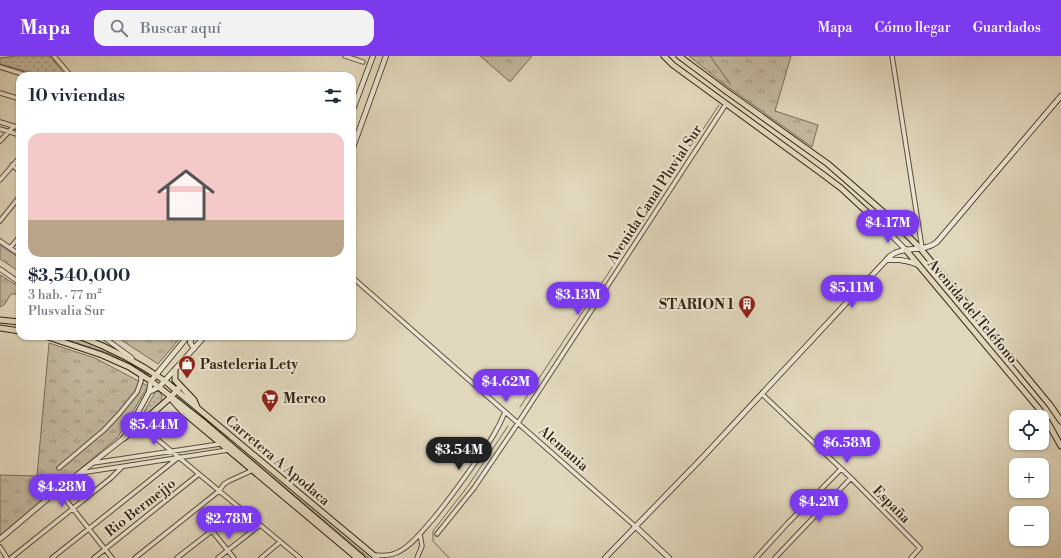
<!DOCTYPE html>
<html lang="es">
<meta charset="utf-8">
<style>
:root{--surface:#fff;--page:#f2f2f3;--text:#1f2937;--muted:#747a83;--line:#e0e1e3;--accent:#7c3aed}
body{margin:0;font-family:"Libre Bodoni",serif;background:var(--page);color:var(--text);height:100vh;display:flex;flex-direction:column;font-size:15px;white-space:nowrap}
*{box-sizing:border-box;margin:0}
p{font-size:13px;color:var(--muted)}
.icon{flex:none;width:22px;height:22px;fill:none;stroke:currentColor;stroke-width:2;stroke-linecap:round;stroke-linejoin:round}
.map{position:relative;flex:1;overflow:hidden}
.drawer{position:absolute;left:16px;top:16px;width:340px;height:268px;display:flex;flex-direction:column;background:var(--surface);border-radius:12px;box-shadow:0 1px 3px #0004}
.drawer>*{flex:none}
.tools{position:absolute;left:1009px;top:354px;display:grid;gap:8px}
.tools a{display:grid;place-items:center;width:40px;height:40px;border-radius:8px;background:var(--surface);box-shadow:0 1px 3px #0004;font-size:20px}
.price{position:absolute;translate:-50% -34px;padding:0 9px;border-radius:14px;background:var(--accent);color:#fff;font-size:13px;line-height:26px;filter:drop-shadow(0 1px 2px #0008)}
.price::after{content:'';position:absolute;left:50%;top:24px;width:12px;height:9px;margin-left:-6px;background:inherit;clip-path:polygon(0 0,100% 0,50% 100%)}
.price.current{background:#222;color:#fff}
ul{padding:0;list-style:none}
li{display:grid;align-content:center;gap:8px;height:212px;padding:0 12px}
li+li{border-top:1px solid var(--line)}
li span{display:grid;place-items:center;height:124px;border-radius:12px;color:#555}
li>.icon{margin-inline-start:auto}
span .icon{width:72px;height:72px;fill:#fffc;stroke-width:1}
li b{font-size:17px}
h2{display:flex;justify-content:space-between;align-items:center;height:48px;padding:0 12px;font-size:17px}
header{display:flex;align-items:center;gap:24px;box-sizing:border-box;height:56px;padding:0 20px;background:var(--accent);color:#fff}
header strong{font-size:19px}
nav{display:flex;gap:22px;margin-inline-start:auto;font-size:14px}
.search{width:280px;height:36px;background:var(--page);display:flex;align-items:center;gap:10px;box-sizing:border-box;padding:0 14px;border-radius:12px;color:var(--muted);font-size:15px}
.map>svg:first-child{display:block}
.grass{fill:url(#grass-tufts);stroke:#786d59}
.park{fill:url(#park-dots);stroke:#786d59}
.lines{fill:none;stroke-linecap:round;stroke-linejoin:round}
.stream{stroke:#756956;stroke-width:1}
.street-casing{stroke:#5b4f3d;stroke-width:5.5}
.secondary-casing{stroke:#2e2213;stroke-width:6}
.primary-casing{stroke:#2e2213;stroke-width:7}
.street{stroke:#ece5d3;stroke-width:3.5}
.secondary{stroke:#ece5d3;stroke-width:4.5}
.primary{stroke:#e1d7bc;stroke-width:5}
.labels{text-anchor:middle;stroke-width:4;stroke-linejoin:round;paint-order:stroke}
.street-label{font-size:14px;fill:#2e2213;stroke:#ece5d3}
.poi-label{font-size:14px;font-weight:bold;fill:#2e2213;stroke:#ece5d3;text-anchor:start}
</style>
<header>
<strong>Mapa</strong>
<div class="search"><svg class="icon" aria-label="search" viewBox="0 0 24 24"><circle cx="10" cy="10" r="6"/><path d="M15 15l6 6"/></svg>Buscar aquí</div>
<nav><a>Mapa</a><a>Cómo llegar</a><a>Guardados</a></nav>
</header>
<div class="map">
<svg width="1061" height="502" viewBox="0 0 1061 502">
<defs>
<pattern id="grass-tufts" width="24" height="20" patternUnits="userSpaceOnUse"><rect width="24" height="20" fill="#c3b89f"/><path d="M3 7l-1-3M5 7V3M7 7l1-3M15 17l-1-3M17 17v-4M19 17l1-3" fill="none" stroke="#9f9580"/></pattern>
<pattern id="park-dots" width="8" height="8" patternUnits="userSpaceOnUse"><rect width="8" height="8" fill="#c3b89f"/><path d="M2 2h.1M6 6h.1" fill="none" stroke="#9f9580" stroke-width="1.8" stroke-linecap="round"/></pattern>
</defs>
<rect width="100%" height="100%" fill="#e1d7bc"/>
<filter id="stains"><feTurbulence type="fractalNoise" baseFrequency=".005" numOctaves="4"/><feColorMatrix values="0 0 0 0 .2 0 0 0 0 .09 0 0 0 0 .02 0 0 0 .5 -.17"/></filter>
<radialGradient id="worn" r=".72"><stop offset=".6" stop-color="#630" stop-opacity="0"/><stop offset="1" stop-color="#630" stop-opacity=".3"/></radialGradient>
<path class="grass" d="M480 0H532L510 26Z
M689 0H791L775 55 818 69 812 91 724 28Z
M0 189 20 202V216L0 203Z
M0 219 19 231 17 238H11L4 249 0 251Z
M115 280H182L158 308Z
M49 287 95 302 148 330 118 381 0 481V419L37 420Z"/>
<path class="park" d="M16 0H50L63 16 43 20 0 8V2Z
M56 280C85 280 125 303 149 319L110 298Z
M156 335 160 336 162 340 161 347 136 370Z
M176 341 179 342 369 502H365L345 486Z"/>
<g class="lines">
<path class="stream" d="M710 0 731 29
M520 351 719 49
M449 502 433 485V475L468 430 508 370"/>
<defs>
<path id="street" d="M54 0 71 20
M345 0 363 6
M892 0 922 192
M0 11 29 20
M60 20 69 18
M0 37 20 43
M0 66 20 72
M0 73 20 79
M0 85 14 70
M12 109 20 116
M0 124 20 101
M0 165 20 140
M0 185 20 199
M10 192 20 180
M0 213 20 227
M352 221 636 471
M102 280 132 302
M762 338 851 422 920 492 911 502
M140 369 300 502
M93 407 220 388
M59 412 104 374 119 358 137 336 141 325V318
M80 417 228 394
M58 434 112 502
M212 475 234 502
M437 478 474 432 518 367 726 48
M0 491 7 502
M374 499C383 500 392 500 400 495 413 488 423 474 433 463 449 444 463 424 477 404 488 389 498 374 505 356
M11 502 111 422 122 411
M52 502 179 401
M94 502 199 418
M135 502 219 435 224 428 229 425 253 414
M177 502 240 453
M218 502 260 469
M261 502 280 486
M417 502 422 490 420 478
M756 502 787 468 841 413
M775 502 851 422"/>
<path id="secondary" d="M352 56 373 0
M352 94 386 0
M882 170 906 194
M887 204C899 203 907 204 918 209
M193 280 190 286 194 293
M149 336 159 331 205 280
M636 471 669 502
M0 483 58 434 124 382 149 336 151 325 188 280
M605 502 703 401 890 200C904 189 924 197 937 186L1061 40"/>
<path id="primary" d="M664 0 673 9 721 44 821 117 841 132 882 170
M679 0 726 35 828 108 890 162 920 192 1050 349 1061 365
M906 194 1040 354 1048 367 1061 390
M0 264 20 266
M0 272 20 275
M45 280 102 299 129 311 151 325 202 365 362 502
M79 280C110 292 138 306 165 325L377 502
M175 314V324L194 344 197 351
M173 345 182 355 356 501
M124 382 171 341 180 330"/>
</defs>
<use href="#street" class="street-casing"/>
<use href="#secondary" class="secondary-casing"/>
<use href="#primary" class="primary-casing"/>
<use href="#street" class="street"/>
<use href="#secondary" class="secondary"/>
<use href="#primary" class="primary"/>
</g>
<defs>
<symbol id="building-pin" viewBox="-11 -11 22 30"><path d="M0 17L-7.5 6A9.5 9.5 0 1 1 7.5 6Z" fill="#8f2418" stroke="#ece5d3"/><path d="M-4-6H4V6H1V3H-1V6H-4ZM-2.5-4.3h1.7v1.8h-1.7ZM.8-4.3h1.7v1.8H.8ZM-2.5-1h1.7V.8h-1.7ZM.8-1h1.7V.8H.8Z" fill="#fff"/></symbol>
<symbol id="shop-pin" viewBox="-11 -11 22 30"><path d="M0 17L-7.5 6A9.5 9.5 0 1 1 7.5 6Z" fill="#8f2418" stroke="#ece5d3"/><path d="M-5-2.5h2.3a2.7 3.5 0 0 1 5.4 0H5L5.5 6h-11ZM-1.5-2.5h3a1.5 2.3 0 0 0-3 0Z" fill="#fff"/></symbol>
<symbol id="supermarket-pin" viewBox="-11 -11 22 30"><path d="M0 17L-7.5 6A9.5 9.5 0 1 1 7.5 6Z" fill="#8f2418" stroke="#ece5d3"/><path d="M-6-5.5h2.5l.6 2H6L4.5 2H-2.5L-4.4-4H-6ZM-1.5 3.2a1.3 1.3 0 1 0 .1 0ZM3 3.2a1.3 1.3 0 1 0 .1 0Z" fill="#fff"/></symbol>
</defs>
<g fill-rule="evenodd">
<use href="#building-pin" x="737" y="238" width="20" height="27"/>
<use href="#shop-pin" x="177" y="298" width="20" height="27"/>
<use href="#supermarket-pin" x="260" y="332" width="20" height="27"/>
</g>
<g class="labels">
<g class="street-label">
<text transform="translate(654 138) rotate(-57)" y="5">Avenida Canal Pluvial Sur</text>
<text transform="translate(973 255) rotate(50)" y="5">Avenida del Teléfono</text>
<text transform="translate(564 392) rotate(41)" y="5">Alemania</text>
<text transform="translate(278 404) rotate(40)" y="5">Carretera A Apodaca</text>
<text transform="translate(892 448) rotate(45)" y="5">España</text>
<text transform="translate(140 451) rotate(-38)" y="5">Rio Bermejjo</text>
</g>
<g class="poi-label">
<text x="734" y="253" text-anchor="end">STARION 1</text>
<text x="200" y="313">Pasteleria Lety</text>
<text x="283" y="347">Merco</text>
</g>
</g>
<rect width="100%" height="100%" filter="url(#stains)"/>
<rect width="100%" height="100%" fill="url(#worn)"/>
</svg>
<div class="tools">
<a><svg class="icon" aria-label="locate" viewBox="0 0 24 24"><circle cx="12" cy="12" r="6"/><path d="M12 2v4M12 18v4M2 12h4M18 12h4"/></svg></a>
<a>+</a>
<a>−</a>
</div>
<b class="price" style="left:888px;top:188px">$4.17M</b>
<b class="price" style="left:852px;top:253px">$5.11M</b>
<b class="price" style="left:578px;top:260px">$3.13M</b>
<b class="price" style="left:506px;top:347px">$4.62M</b>
<b class="price" style="left:154px;top:390px">$5.44M</b>
<b class="price" style="left:847px;top:408px">$6.58M</b>
<b class="price current" style="left:459px;top:415px">$3.54M</b>
<b class="price" style="left:62px;top:452px">$4.28M</b>
<b class="price" style="left:819px;top:467px">$4.2M</b>
<b class="price" style="left:229px;top:484px">$2.78M</b>
<section class="drawer">
<h2>10 viviendas<svg class="icon" aria-label="filters" viewBox="0 0 24 24"><path d="M4 7h16M4 17h16"/><circle cx="9" cy="7" r="2"/><circle cx="15" cy="17" r="2"/></svg></h2>
<ul>
<li><span style="background:linear-gradient(#f6c9c9 70%,#b9a48a 0)"><svg class="icon" aria-label="home" viewBox="0 0 24 24"><path d="M3 11l9-7 9 7M6 9v11h12V9"/></svg></span><div><b>$3,540,000</b><p>3 hab. · 77 m²</p><p>Plusvalia Sur</p></div></li>
</ul>
</section>
</div>
